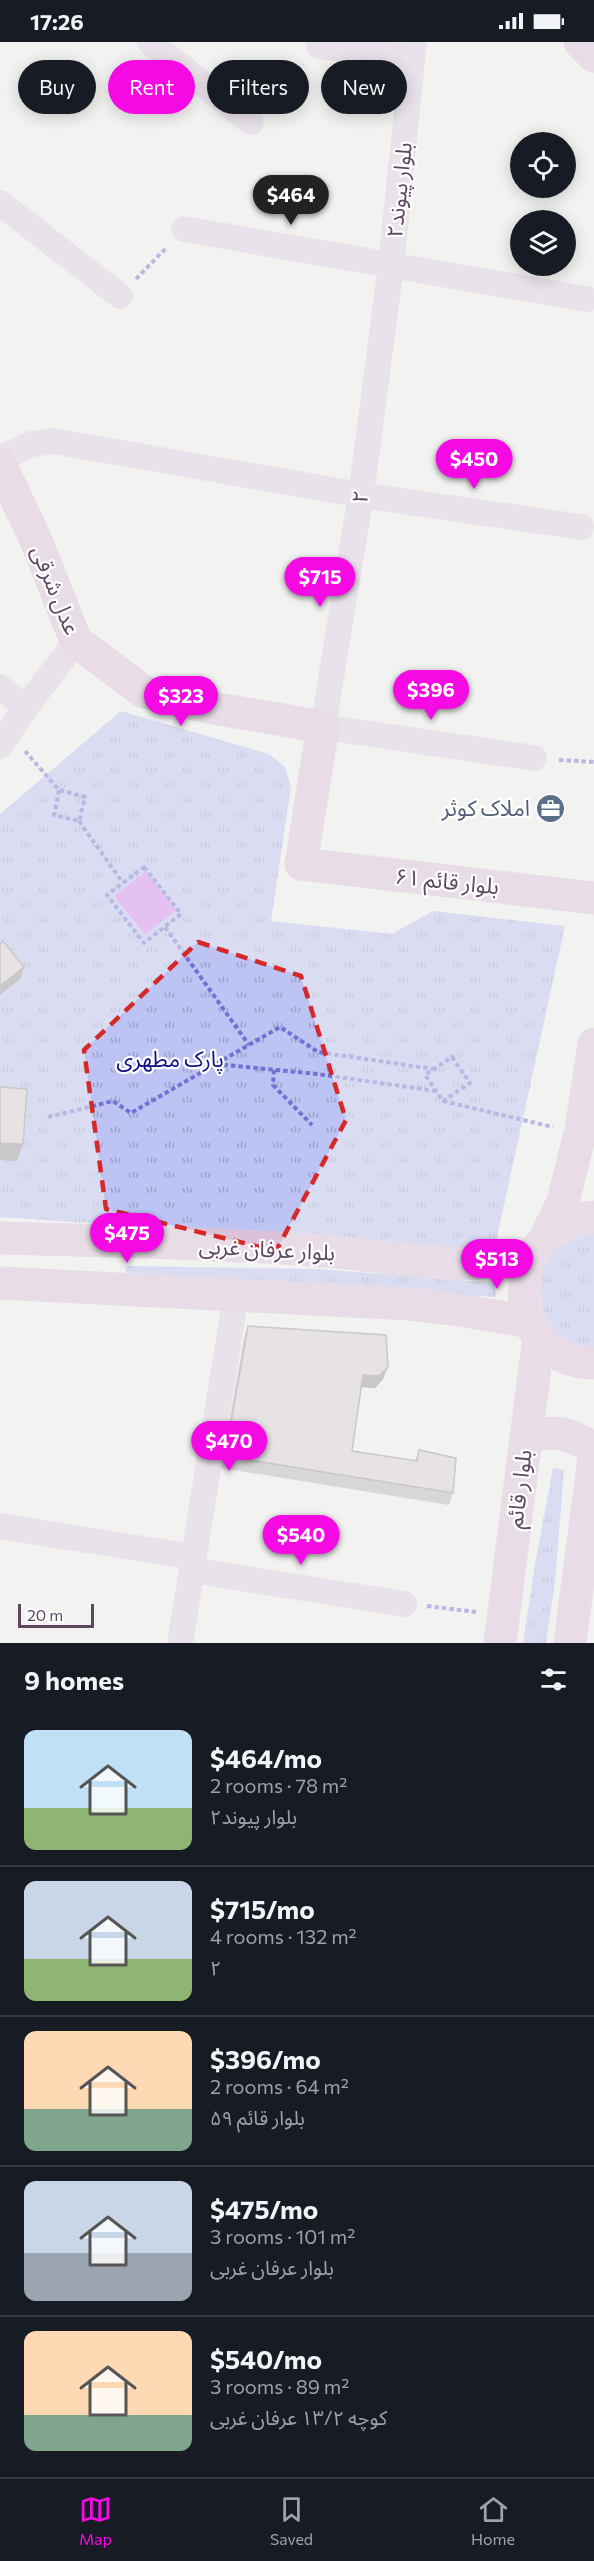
<!DOCTYPE html>
<meta charset="utf-8">
<style>
:root{--surface:#171b24;--page:#242831;--text:#f1f3f6;--muted:#9ea1a6;--line:#363941;--accent:#f50ae4}
body{margin:0;font-family:Commissioner,"Noto Sans Arabic",sans-serif;background:var(--page);color:var(--text);height:100vh;display:flex;flex-direction:column;font-size:22px;white-space:nowrap}
*{box-sizing:border-box;margin:0}
p{font-size:20px;color:var(--muted)}
.icon{flex:none;width:33px;height:33px;fill:none;stroke:currentColor;stroke-width:2;stroke-linecap:round;stroke-linejoin:round}
.map{position:relative;height:1601px;overflow:hidden}
.details{display:flex;flex-direction:column;background:var(--surface);flex:1}
.details>*{flex:none}
.banner{position:absolute;left:18px;top:18px;width:558px;height:54px;display:flex;gap:12px}
.tools{position:absolute;left:510px;top:90px;display:grid;gap:12px}
.tools a{display:grid;place-items:center;width:66px;height:66px;border-radius:50%;background:var(--surface);box-shadow:0 3px 15px #0003;font-size:30px}
.scale{position:absolute;left:18px;bottom:15px;width:76px;box-sizing:border-box;padding-left:6px;border:3px solid #604760;border-top:0;font-size:16px;line-height:21px;white-space:nowrap;color:#604760;-webkit-text-stroke:4px #fff;paint-order:stroke}
.price{position:absolute;translate:-50% -51px;padding:0 14px;border-radius:21px;background:var(--accent);color:#fff;font-size:20px;line-height:39px;filter:drop-shadow(0 2px 3px #0008)}
.price::after{content:'';position:absolute;left:50%;top:36px;width:18px;height:14px;margin-left:-9px;background:inherit;clip-path:polygon(0 0,100% 0,50% 100%)}
.price.selected{background:#222;color:#fff}
ul{padding:0;list-style:none}
li{display:flex;align-items:center;gap:18px;height:150px;padding:0 24px}
li+li{border-top:2px solid var(--line)}
li span{display:grid;place-items:center;flex:none;width:168px;height:120px;border-radius:12px;color:#555}
li>.icon{margin-inline-start:auto}
span .icon{width:72px;height:72px;fill:#fffc;stroke-width:1}
li b{font-size:26px}
h2{display:flex;justify-content:space-between;align-items:center;height:72px;padding:0 24px;font-size:26px}
.pill{padding:0 21px;border-radius:27px;background:var(--surface);box-shadow:0 3px 15px #0003;font-size:21px;line-height:54px}
.pill.selected{background:var(--accent);color:#fff}
.status{display:flex;justify-content:space-between;align-items:center;height:42px;padding:0 30px;background:var(--surface);direction:ltr}
.status svg{height:16px;fill:currentColor}
.tab-bar{display:flex;justify-content:space-around;align-items:center;height:84px;border-top:2px solid var(--line);background:var(--surface);font-size:16px;color:var(--muted)}
.tab-bar a{display:grid;justify-items:center;gap:3px}
.tab-bar .selected{color:var(--accent)}
.map>svg:first-child{display:block}
.grass{fill:url(#grass-tufts)}
.water{fill:#d586f4}
.lines{fill:none;stroke-linecap:round;stroke-linejoin:round}
.path{stroke:#7371d5;stroke-width:4;stroke-dasharray:4.5 3;stroke-linecap:butt}
.street{stroke:#e1cfe2;stroke-width:26}
.secondary{stroke:#dbc2da;stroke-width:33}
.wall{fill:#bbb3b9}
.shaded-wall{fill:#989296}
.building{fill:#d9d0d7;stroke:#989296;stroke-width:1.5}
.marked{fill:none;stroke:#d62828;stroke-width:4.5;stroke-dasharray:12 8;stroke-linejoin:round}
.labels{text-anchor:middle;stroke-width:4.5;stroke-linejoin:round;paint-order:stroke}
.street-label{font-size:22px;fill:#604760;stroke:#fff}
.service-label{font-size:22px;fill:#4e5e75;stroke:#fff;text-anchor:end}
.park-label{font-size:22px;fill:#100f8a;stroke:#fff}
</style>
<div class="status"><b>17:26</b><svg viewBox="0 0 49 12"><path d="M0 12V9h3v3zM5 12V6h3v6zM10 12V3h3v9zM15 12V0h3v12zM26 1h20v11H26zM47 4h2v5h-2z"/></svg></div>
<div class="map">
<svg width="594" height="1601" viewBox="0 0 594 1601">
<defs>
<pattern id="grass-tufts" width="24" height="20" patternUnits="userSpaceOnUse" patternTransform="scale(1.5)"><rect width="24" height="20" fill="#bdc3f3"/><path d="M3 7l-1-3M5 7V3M7 7l1-3M15 17l-1-3M17 17v-4M19 17l1-3" fill="none" stroke="#9da0c8"/></pattern>
</defs>
<rect width="100%" height="100%" fill="#f2f3f1"/>
<path class="grass" d="M121 669 269 712 285 725 291 745 271 879 392 892 433 869 565 884 494 1209 0 1175V772Z
M594 1188V1311L546 1288 537 1227 548 1209Z
M126 1224 319 1227 495 1241 496 1255 125 1235Z
M553 1426 564 1428 555 1540 546 1601H523L535 1522Z"/>
<path class="water" d="M146 829 177 868 145 893 114 854Z"/>
<g class="lines">
<path class="path" d="M267 61 303 22
M136 237 167 205
M25 709 59 748 85 755 79 779 54 773 59 748
M559 718 594 720
M79 779 123 841
M144 825 181 872 144 901 107 853Z
M165 885 249 1003
M452 1015 470 1041 443 1059 425 1033Z
M216 1022 317 1032 436 1049
M274 1028 273 1043 312 1083
M443 1059 553 1085
M48 1075 113 1059 131 1071 280 985 318 1010 433 1027
M427 1564 476 1570"/>
<path class="street" d="M150 0 251 80
M414 0 391 224 361 453 323 685 534 716
M319 4 412 15
M0 161 120 254
M184 187 586 257
M0 417 31 402 53 399 361 453 581 485
M0 645 26 665
M0 704 26 665 76 599
M0 1484 193 1515
M191 1528 404 1562
M180 1601 236 1253"/>
<path class="secondary" d="M580 0 594 14
M0 422 35 496 76 599 144 650 207 665 323 685 301 822 594 856
M594 1175C499 1184 503 1320 594 1321
M0 1196C108 1199 216 1201 324 1209 394 1214 463 1232 532 1213
M545 1196 563 1160 581 1087 594 1002
M0 1241 409 1262 452 1267 531 1280
M526 1396C558 1387 566 1390 594 1407
M500 1601 539 1294
M570 1601 594 1416"/>
</g>
<path class="wall" d="M248 1284 388 1325 383 1337 375 1346 361 1345 352 1409 415 1419 419 1408 453 1451 449 1463 221 1426 244 1296Z"/>
<path class="shaded-wall" d="M24 925 20 937 0 953V944Z
M0 1101 23 1102 17 1119 0 1118Z
M388 1325 383 1337 375 1346 358 1345 363 1333Z"/>
<path class="building" d="M3 899 24 925 0 944V902Z
M0 1045 27 1047 23 1102 0 1101Z
M248 1284 386 1293 388 1325 379 1334 363 1333 352 1409 417 1419 419 1408 456 1416 453 1451 225 1414Z"/>
<path d="M0 0H594V1601H0ZM198 900 301 934 346 1078 276 1209 106 1167 84 1008Z" fill="#f2f3f1" fill-opacity=".55" fill-rule="evenodd"/>
<path class="marked" d="M198 900 301 934 346 1078 276 1209 106 1167 84 1008Z"/>
<defs>
<symbol id="office-disc" viewBox="-11 -11 22 22"><circle r="9.5" fill="#5c6f8a" stroke="#fff"/><path d="M-6-3h4V-5.5h4V-3h4V5H-6ZM-1-4.5V-3h2v-1.5ZM-6 0V1H6V0Z" fill="#fff"/></symbol>
</defs>
<g fill-rule="evenodd">
<use href="#office-disc" x="534" y="750" width="33" height="33"/>
</g>
<g class="labels">
<g class="street-label">
<text transform="translate(399 148) rotate(-84)" y="8">بلوار پیوند۲</text>
<text transform="translate(360 455) rotate(-82)" y="8">۲</text>
<text transform="translate(56 548) rotate(68)" y="8">عدل شرقی</text>
<text transform="translate(447 839) rotate(6)" y="8">بلوار قائم ۶۱</text>
<text transform="translate(267 1207) rotate(3)" y="8">بلوار عرفان غربی</text>
<text transform="translate(519 1447) rotate(-83)" y="8">بلوا ر قائم</text>
</g>
<g class="service-label">
<text x="530" y="774">املاک کوثر</text>
</g>
<g class="park-label">
<text x="170" y="1025">پارک مطهری</text>
</g>
</g>
</svg>
<div class="tools">
<a><svg class="icon" aria-label="locate" viewBox="0 0 24 24"><circle cx="12" cy="12" r="6"/><path d="M12 2v4M12 18v4M2 12h4M18 12h4"/></svg></a>
<a><svg class="icon" aria-label="layers" viewBox="0 0 24 24"><path d="M12 4l9 5-9 5-9-5zM3 14l9 5 9-5"/></svg></a>
</div>
<div class="scale">20 m</div>
<b class="price selected" style="left:291px;top:184px">$464</b>
<b class="price" style="left:474px;top:448px">$450</b>
<b class="price" style="left:320px;top:566px">$715</b>
<b class="price" style="left:431px;top:679px">$396</b>
<b class="price" style="left:181px;top:685px">$323</b>
<b class="price" style="left:127px;top:1222px">$475</b>
<b class="price" style="left:497px;top:1248px">$513</b>
<b class="price" style="left:229px;top:1430px">$470</b>
<b class="price" style="left:301px;top:1524px">$540</b>
<div class="banner">
<a class="pill">Buy</a>
<a class="pill selected">Rent</a>
<a class="pill">Filters</a>
<a class="pill">New</a>
</div>
</div>
<section class="details">
<h2>9 homes<svg class="icon" aria-label="filters" viewBox="0 0 24 24"><path d="M4 7h16M4 17h16"/><circle cx="9" cy="7" r="2"/><circle cx="15" cy="17" r="2"/></svg></h2>
<ul>
<li><span style="background:linear-gradient(#bfe0f5 65%,#8fb573 0)"><svg class="icon" aria-label="home" viewBox="0 0 24 24"><path d="M3 11l9-7 9 7M6 9v11h12V9"/></svg></span><div><b>$464/mo</b><p>2 rooms · 78 m²</p><p>بلوار پیوند۲</p></div></li>
<li><span style="background:linear-gradient(#c9d6e8 65%,#8fb573 0)"><svg class="icon" aria-label="home" viewBox="0 0 24 24"><path d="M3 11l9-7 9 7M6 9v11h12V9"/></svg></span><div><b>$715/mo</b><p>4 rooms · 132 m²</p><p>۲</p></div></li>
<li><span style="background:linear-gradient(#ffd9b3 65%,#7fa58c 0)"><svg class="icon" aria-label="home" viewBox="0 0 24 24"><path d="M3 11l9-7 9 7M6 9v11h12V9"/></svg></span><div><b>$396/mo</b><p>2 rooms · 64 m²</p><p>بلوار قائم ۵۹</p></div></li>
<li><span style="background:linear-gradient(#c9d6e8 60%,#9aa5b1 0)"><svg class="icon" aria-label="home" viewBox="0 0 24 24"><path d="M3 11l9-7 9 7M6 9v11h12V9"/></svg></span><div><b>$475/mo</b><p>3 rooms · 101 m²</p><p>بلوار عرفان غربی</p></div></li>
<li><span style="background:linear-gradient(#ffd9b3 70%,#7fa58c 0)"><svg class="icon" aria-label="home" viewBox="0 0 24 24"><path d="M3 11l9-7 9 7M6 9v11h12V9"/></svg></span><div><b>$540/mo</b><p>3 rooms · 89 m²</p><p>کوچه ۱۳/۲ عرفان غربی</p></div></li>
</ul>
</section>
<nav class="tab-bar">
<a class="selected"><svg class="icon" aria-label="map" viewBox="0 0 24 24"><path d="M3 6l6-2 6 2 6-2v14l-6 2-6-2-6 2zM9 4v14M15 6v14"/></svg>Map</a>
<a><svg class="icon" aria-label="saved" viewBox="0 0 24 24"><path d="M7 4h10v16l-5-4-5 4z"/></svg>Saved</a>
<a><svg class="icon" aria-label="home" viewBox="0 0 24 24"><path d="M3 11l9-7 9 7M6 9v11h12V9"/></svg>Home</a>
</nav>
